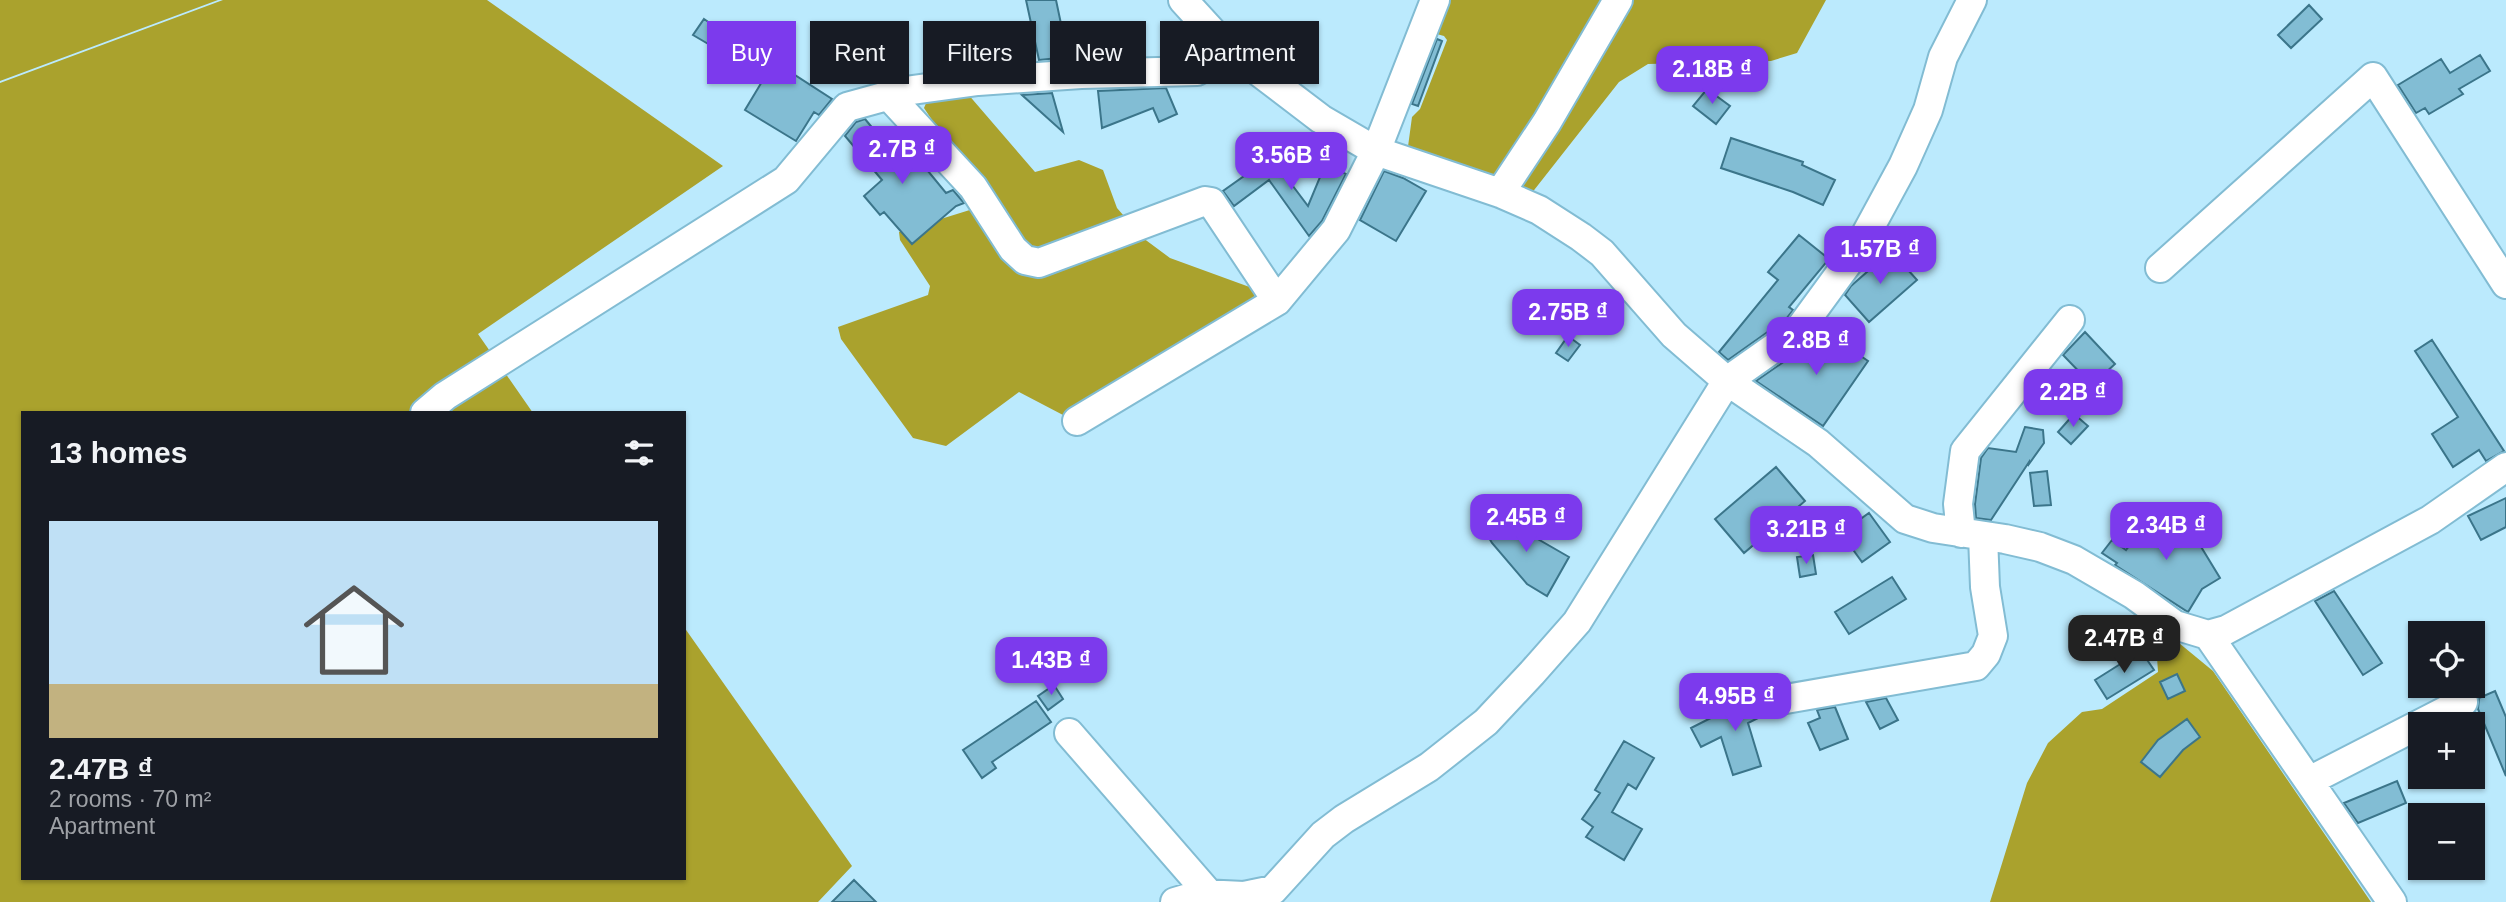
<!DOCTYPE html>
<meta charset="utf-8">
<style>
:root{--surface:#171b24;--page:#20242c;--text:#f1f3f6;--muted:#9ea1a6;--accent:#7c3aed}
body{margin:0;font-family:Helvetica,sans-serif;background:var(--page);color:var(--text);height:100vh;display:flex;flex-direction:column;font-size:26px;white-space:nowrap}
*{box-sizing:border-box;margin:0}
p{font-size:23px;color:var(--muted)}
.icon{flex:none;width:38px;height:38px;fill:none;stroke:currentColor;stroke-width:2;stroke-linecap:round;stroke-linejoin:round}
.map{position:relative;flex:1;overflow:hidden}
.drawer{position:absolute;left:21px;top:411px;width:665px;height:469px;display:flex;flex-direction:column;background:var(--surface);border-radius:0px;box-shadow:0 2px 5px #0004}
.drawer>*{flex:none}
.banner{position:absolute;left:707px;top:21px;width:665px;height:63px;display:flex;gap:14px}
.buttons{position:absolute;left:2408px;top:621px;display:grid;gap:14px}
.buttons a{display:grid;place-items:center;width:77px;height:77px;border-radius:0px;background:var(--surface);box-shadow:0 2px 5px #0004;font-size:35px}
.price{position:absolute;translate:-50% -60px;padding:0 16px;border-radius:14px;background:var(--accent);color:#fff;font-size:23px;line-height:46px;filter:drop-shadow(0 2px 4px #0008)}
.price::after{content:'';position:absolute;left:50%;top:42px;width:21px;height:16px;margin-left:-10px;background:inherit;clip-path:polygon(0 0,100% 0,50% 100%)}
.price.on{background:#222;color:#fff}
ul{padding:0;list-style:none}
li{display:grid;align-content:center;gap:14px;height:371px;padding:0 28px}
li span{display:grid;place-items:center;height:217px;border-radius:0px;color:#555}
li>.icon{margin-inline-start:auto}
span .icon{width:126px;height:126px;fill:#fffc;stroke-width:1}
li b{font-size:30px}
h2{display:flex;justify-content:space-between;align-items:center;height:84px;padding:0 28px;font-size:30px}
.pill{padding:0 24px;border-radius:0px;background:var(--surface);box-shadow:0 2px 5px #0004;font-size:24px;line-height:63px}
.pill.on{background:var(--accent);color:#fff}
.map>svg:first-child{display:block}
.forest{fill:#aaa22d}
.building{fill:#82bdd4;stroke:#3b758a;stroke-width:2}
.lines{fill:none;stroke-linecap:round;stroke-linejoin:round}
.minor-casing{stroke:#82bcd3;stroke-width:32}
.minor{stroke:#fff;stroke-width:28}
</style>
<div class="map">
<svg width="2506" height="902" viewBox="0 0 2506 902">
<rect width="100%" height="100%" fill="#bbeafd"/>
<path class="forest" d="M0 0H218L0 81Z
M223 0H487L723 166 478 334 533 413H23V878H684V627L852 866 818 902H0V83Z
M1442 0H1826L1797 53 1771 61 1648 64 1619 82 1531 194 1407 154 1412 117 1420 109 1447 40 1444 36 1433 33Z
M967 93 1035 172 1079 160 1103 170 1117 208 1143 238 1170 258 1255 289 1253 307 1063 415 1019 392 946 446 913 438 841 339 838 327 928 295 930 286 900 240 899 232 973 209 980 192 924 108 929 96Z
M2168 643H2179L2213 671 2371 902H1990L2027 783 2048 743 2082 712 2102 709 2158 672 2157 657Z"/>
<path class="building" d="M1026 0H1056L1068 57 1039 60Z
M2309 5 2322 19 2291 48 2278 35Z
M704 19 720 30 710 45 693 35Z
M1437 39 1442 41 1418 106 1412 104Z
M753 48 832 99 819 115 814 112 796 141 745 110 763 80 741 66Z
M2480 55 2490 71 2459 89 2463 94 2429 114 2425 108 2416 113 2398 85 2441 59 2450 73Z
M1166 88 1177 114 1159 122 1153 108 1102 128 1098 91Z
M1707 89 1730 106 1716 124 1693 106Z
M1052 93 1063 132 1022 95Z
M865 119 902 164 914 154 946 193 953 190 964 203 956 206 912 244 884 212 880 215 864 196 882 180 845 136 856 122Z
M1731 138 1803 162 1802 165 1835 180 1823 205 1793 192 1721 168Z
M1271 157 1308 206 1325 165 1346 174 1322 221 1309 236 1269 180 1234 206 1223 191Z
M1384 171 1403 178 1426 191 1396 241 1360 220Z
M1799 235 1829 259 1789 307 1793 310 1786 319 1728 360 1719 352 1778 280 1768 272Z
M1891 251 1917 280 1869 322 1845 295 1851 286Z
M1820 328 1868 361 1823 426 1756 381 1808 345Z
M2085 332 2115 364 2092 385 2063 355Z
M1568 336 1580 345 1568 361 1556 353Z
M2432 340 2504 451 2486 461 2479 450 2453 467 2432 434 2458 417 2415 351Z
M2074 414 2088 426 2071 444 2058 432Z
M2025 427 2043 430 2044 443 2029 464V462L1991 520 1976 518 1975 504 1981 458 1988 448 2016 452Z
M1776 467 1805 501 1744 553 1715 519Z
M2047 471 2051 505 2034 506 2030 473Z
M2506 498V527L2481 540 2468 516Z
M1491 512 1569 557 1547 596 1527 584 1492 543 1482 526Z
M1869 513 1890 542 1862 562 1841 533Z
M2153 513 2185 537 2192 532 2220 578 2202 589 2188 612 2115 565 2117 563 2102 553 2112 540 2126 550Z
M1813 555 1816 574 1800 577 1797 557Z
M1892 577 1906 599 1849 634 1835 612Z
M2334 591 2382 663 2363 675 2315 601Z
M2141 651 2154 670 2107 699 2095 680Z
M2177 674 2185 691 2168 699 2160 682Z
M1054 685 1063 699 1048 710 1038 696Z
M2495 691 2506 717V776L2478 709 2479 698Z
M1758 694 1768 713 1748 723 1761 766 1733 775 1721 737 1701 747 1691 728Z
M1886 698 1898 720 1880 729 1866 702Z
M1036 701 1051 722 992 762 996 768 982 778 963 750Z
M1835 707 1848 739 1820 750 1808 723 1820 718 1817 710Z
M2187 719 2200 737 2183 750 2160 777 2141 762 2158 740Z
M1624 741 1654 758 1636 789 1628 784 1612 812 1642 829 1624 860 1586 837 1593 827 1582 819 1600 793 1595 790Z
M2397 781 2406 803 2358 823 2344 803Z
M854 880 876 902H832Z"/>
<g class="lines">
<defs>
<path id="minor" d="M1183 0 1225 46 1321 119 1376 151 1500 193 1539 210 1581 237 1602 253 1674 335 1727 381 1818 443 1905 519 1933 528 2005 539 2040 547 2074 560 2134 595 2175 625 2208 635 2226 630 2430 520 2506 467
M888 95 973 187 1013 249 1025 260 1039 263 1205 201 1211 202 1277 301
M1500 193 1547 122 1618 0
M2160 268 2373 77 2506 284
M425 413 445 396 786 180 847 107 905 91 978 81 1081 74 1197 71 1233 51
M1077 421 1277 301 1336 230 1376 151 1435 0
M1961 533 1958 504 1965 451 2070 320
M2208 635 2392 902
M1780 700 1976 666 1986 654 1993 636 1985 587 1983 536
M1069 733 1209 894 1211 902
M2309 781 2463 702
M1175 902 1202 894 1244 896 1273 890 1323 835 1344 819 1429 767 1486 722 1532 673 1577 622 1727 381 1798 331 1858 249 1903 166 1928 110 1943 57 1972 0"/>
</defs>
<use href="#minor" class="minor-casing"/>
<use href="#minor" class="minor"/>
</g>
</svg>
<div class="buttons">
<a><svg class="icon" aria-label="locate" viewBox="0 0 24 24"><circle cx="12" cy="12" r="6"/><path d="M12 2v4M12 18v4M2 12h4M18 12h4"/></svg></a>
<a>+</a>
<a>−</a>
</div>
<b class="price" style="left:1712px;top:106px">2.18B ₫</b>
<b class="price" style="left:902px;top:186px">2.7B ₫</b>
<b class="price" style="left:1291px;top:192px">3.56B ₫</b>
<b class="price" style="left:1880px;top:286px">1.57B ₫</b>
<b class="price" style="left:1568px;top:349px">2.75B ₫</b>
<b class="price" style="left:1816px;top:377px">2.8B ₫</b>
<b class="price" style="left:2073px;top:429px">2.2B ₫</b>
<b class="price" style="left:1526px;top:554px">2.45B ₫</b>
<b class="price" style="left:2166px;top:562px">2.34B ₫</b>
<b class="price" style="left:1806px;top:566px">3.21B ₫</b>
<b class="price on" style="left:2124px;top:675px">2.47B ₫</b>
<b class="price" style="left:1051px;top:697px">1.43B ₫</b>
<b class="price" style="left:1735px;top:733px">4.95B ₫</b>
<div class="banner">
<a class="pill on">Buy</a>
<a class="pill">Rent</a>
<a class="pill">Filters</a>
<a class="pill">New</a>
<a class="pill">Apartment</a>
</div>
<section class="drawer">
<h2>13 homes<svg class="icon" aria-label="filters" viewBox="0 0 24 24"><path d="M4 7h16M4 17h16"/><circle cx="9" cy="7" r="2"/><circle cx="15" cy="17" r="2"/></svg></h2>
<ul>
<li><span style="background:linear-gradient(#bfe0f5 75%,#c2b280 0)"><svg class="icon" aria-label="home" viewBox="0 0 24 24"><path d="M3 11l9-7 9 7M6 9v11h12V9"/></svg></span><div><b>2.47B ₫</b><p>2 rooms · 70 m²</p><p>Apartment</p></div></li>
</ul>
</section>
</div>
